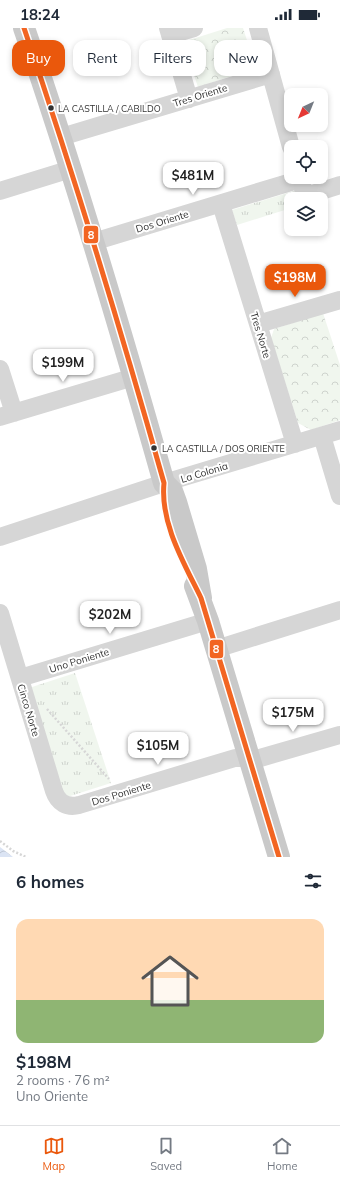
<!DOCTYPE html>
<meta charset="utf-8">
<style>
:root{--surface:#fff;--page:#f2f2f3;--text:#1f2937;--muted:#747a83;--line:#e0e1e3;--accent:#ea580c}
body{margin:0;font-family:Mulish,sans-serif;background:var(--page);color:var(--text);height:100vh;display:flex;flex-direction:column;font-size:15px;white-space:nowrap}
*{box-sizing:border-box;margin:0}
p{font-size:13px;color:var(--muted)}
.icon{flex:none;width:22px;height:22px;fill:none;stroke:currentColor;stroke-width:2;stroke-linecap:round;stroke-linejoin:round}
.map{position:relative;height:829px;overflow:hidden}
.side{display:flex;flex-direction:column;background:var(--surface);flex:1}
.side>*{flex:none}
.top-card{position:absolute;left:12px;top:12px;width:316px;height:36px;display:flex;gap:8px}
.needle{width:26px;rotate:223deg}
.buttons{position:absolute;left:284px;top:60px;display:grid;gap:8px}
.buttons a{display:grid;place-items:center;width:44px;height:44px;border-radius:8px;background:var(--surface);box-shadow:0 2px 6px #0003;font-size:20px}
.price{position:absolute;translate:-50% -34px;padding:0 9px;border-radius:8px;background:#fff;color:#222;font-size:13px;line-height:26px;filter:drop-shadow(0 1px 2px #0008)}
.price::after{content:'';position:absolute;left:50%;top:24px;width:12px;height:9px;margin-left:-6px;background:inherit;clip-path:polygon(0 0,100% 0,50% 100%)}
.price.on{background:var(--accent);color:#fff}
ul{padding:0;list-style:none}
li{display:grid;align-content:center;gap:8px;height:212px;padding:0 16px}
li+li{border-top:1px solid var(--line)}
li span{display:grid;place-items:center;height:124px;border-radius:12px;color:#555}
li>.icon{margin-inline-start:auto}
span .icon{width:72px;height:72px;fill:#fffc;stroke-width:1}
li b{font-size:17px}
h2{display:flex;justify-content:space-between;align-items:center;height:48px;padding:0 16px;font-size:17px}
.tag{padding:0 14px;border-radius:12px;background:var(--surface);box-shadow:0 2px 6px #0003;font-size:14px;line-height:36px}
.tag.on{background:var(--accent);color:#fff}
.status{display:flex;justify-content:space-between;align-items:center;height:28px;padding:0 20px;background:var(--surface);direction:ltr}
.status svg{height:11px;fill:currentColor}
.tabs{display:flex;justify-content:space-around;align-items:center;height:56px;border-top:1px solid var(--line);background:var(--surface);font-size:11px;color:var(--muted)}
.tabs a{display:grid;justify-items:center;gap:2px}
.tabs .on{color:var(--accent)}
.map>svg:first-child{display:block}
.grass{fill:url(#grass-tufts)}
.park{fill:url(#park-crowns)}
.water{fill:url(#water-waves)}
.lines{fill:none;stroke-linecap:round;stroke-linejoin:round}
.path{stroke:#d6d6d6;stroke-width:2.5;stroke-dasharray:2 2;stroke-linecap:butt}
.minor{stroke:#d6d6d6;stroke-width:18}
.major{stroke:#c9c9c9;stroke-width:22}
.bus-1-casing{stroke:#fff;stroke-width:8}
.bus-1{stroke:#f26522;stroke-width:5}
.bus-dot{fill:#323232;stroke:#fff;stroke-width:1.5}
.labels{text-anchor:middle;stroke-width:4;stroke-linejoin:round;paint-order:stroke}
.bus-label{font-size:9px;fill:#323232;stroke:#fff;text-anchor:start}
.street-label{font-size:10px;fill:#323232;stroke:#fff}
.line-badge{stroke:#fff;stroke-width:1.5}
.badge-label{font-size:11px;text-anchor:middle;font-weight:bold;fill:#fff}
</style>
<div class="status"><b>18:24</b><svg viewBox="0 0 49 12"><path d="M0 12V9h3v3zM5 12V6h3v6zM10 12V3h3v9zM15 12V0h3v12zM26 1h20v11H26zM47 4h2v5h-2z"/></svg></div>
<div class="map">
<svg width="340" height="829" viewBox="0 0 340 829">
<defs>
<pattern id="grass-tufts" width="24" height="20" patternUnits="userSpaceOnUse"><rect width="24" height="20" fill="#f0f6ee"/><path d="M3 7l-1-3M5 7V3M7 7l1-3M15 17l-1-3M17 17v-4M19 17l1-3" fill="none" stroke="#ced3cd"/></pattern>
<pattern id="park-crowns" width="20" height="18" patternUnits="userSpaceOnUse"><rect width="20" height="18" fill="#f0f6ee"/><path d="M2 6a3 3 0 1 1 6 0M12 15a3 3 0 1 1 6 0" fill="none" stroke="#ced3cd"/></pattern>
<pattern id="water-waves" width="16" height="10" patternUnits="userSpaceOnUse"><rect width="16" height="10" fill="#dbe4f4"/><path d="M0 5q4-4 8 0t8 0" fill="none" stroke="#bcc4d2"/></pattern>
</defs>
<rect width="100%" height="100%" fill="#fff"/>
<path class="grass" d="M297 162 300 171H291V180L237 197 232 182Z
M75 645 111 755 64 770 29 660Z"/>
<path class="park" d="M227 0H243L256 40 198 59 183 14Z
M323 285 340 337V392L311 402 298 395 271 310 274 301Z"/>
<path class="water" d="M0 819 13 829H0Z"/>
<g class="lines">
<path class="path" d="M47 681 109 751
M0 813 13 823 26 829"/>
<path class="minor" d="M168 0 189 71
M258 0 291 119
M170 7 194 0
M61 109 271 46
M300 149 303 161 307 166H312L340 157
M0 163 71 141
M221 176 295 416
M93 214 301 151
M258 296 340 272
M0 341 14 385
M0 389 134 349
M322 408 340 468
M0 509 164 455 340 402
M0 585 54 763C58 775 67 780 79 777L235 730H260L340 707
M216 621 340 582
M20 650 208 593"/>
<path class="major" d="M24 0C76 150 121 303 164 455L172 463 176 474 196 541 201 570
M195 558 208 593 279 829"/>
<defs>
<path id="bus-1" d="M24 0C75 150 121 302 164 455 160 495 184 535 201 570L279 829"/>
</defs>
<use href="#bus-1" class="bus-1-casing"/>
<use href="#bus-1" class="bus-1"/>
</g>
<g class="bus-dot">
<circle cx="51" cy="80" r="3.5"/>
<circle cx="154" cy="420" r="3.5"/>
</g>
<g class="labels">
<g class="bus-label">
<text x="58" y="84">LA CASTILLA / CABILDO</text>
<text x="162" y="424">LA CASTILLA / DOS ORIENTE</text>
</g>
<g class="street-label">
<text transform="translate(200 67) rotate(-17)" y="4">Tres Oriente</text>
<text transform="translate(162 193) rotate(-17)" y="4">Dos Oriente</text>
<text transform="translate(261 307) rotate(73)" y="4">Tres Norte</text>
<text transform="translate(204 444) rotate(-17)" y="4">La Colonia</text>
<text transform="translate(79 632) rotate(-17)" y="4">Uno Poniente</text>
<text transform="translate(29 682) rotate(73)" y="4">Cinco Norte</text>
<text transform="translate(121 765) rotate(-17)" y="4">Dos Poniente</text>
</g>
</g>
<g class="line-badge">
<rect x="83" y="197" width="16" height="19" rx="4" fill="#f26522"/>
<rect x="209" y="611" width="15" height="20" rx="4" fill="#f26522"/>
</g>
<g class="badge-label">
<text x="91" y="211">8</text>
<text x="216" y="625">8</text>
</g>
</svg>
<div class="buttons">
<a><svg class="needle" viewBox="-14 -14 28 28"><path d="M0-13l5 13h-10z" fill="#e53935"/><path d="M0 13l5-13h-10z" fill="#747a83"/></svg></a>
<a><svg class="icon" aria-label="locate" viewBox="0 0 24 24"><circle cx="12" cy="12" r="6"/><path d="M12 2v4M12 18v4M2 12h4M18 12h4"/></svg></a>
<a><svg class="icon" aria-label="layers" viewBox="0 0 24 24"><path d="M12 4l9 5-9 5-9-5zM3 14l9 5 9-5"/></svg></a>
</div>
<b class="price" style="left:193px;top:168px">$481M</b>
<b class="price on" style="left:295px;top:270px">$198M</b>
<b class="price" style="left:63px;top:355px">$199M</b>
<b class="price" style="left:110px;top:607px">$202M</b>
<b class="price" style="left:293px;top:705px">$175M</b>
<b class="price" style="left:158px;top:738px">$105M</b>
<div class="top-card">
<a class="tag on">Buy</a>
<a class="tag">Rent</a>
<a class="tag">Filters</a>
<a class="tag">New</a>
</div>
</div>
<section class="side">
<h2>6 homes<svg class="icon" aria-label="filters" viewBox="0 0 24 24"><path d="M4 7h16M4 17h16"/><circle cx="9" cy="7" r="2"/><circle cx="15" cy="17" r="2"/></svg></h2>
<ul>
<li><span style="background:linear-gradient(#ffd9b3 65%,#8fb573 0)"><svg class="icon" aria-label="home" viewBox="0 0 24 24"><path d="M3 11l9-7 9 7M6 9v11h12V9"/></svg></span><div><b>$198M</b><p>2 rooms · 76 m²</p><p>Uno Oriente</p></div></li>
</ul>
</section>
<nav class="tabs">
<a class="on"><svg class="icon" aria-label="map" viewBox="0 0 24 24"><path d="M3 6l6-2 6 2 6-2v14l-6 2-6-2-6 2zM9 4v14M15 6v14"/></svg>Map</a>
<a><svg class="icon" aria-label="saved" viewBox="0 0 24 24"><path d="M7 4h10v16l-5-4-5 4z"/></svg>Saved</a>
<a><svg class="icon" aria-label="home" viewBox="0 0 24 24"><path d="M3 11l9-7 9 7M6 9v11h12V9"/></svg>Home</a>
</nav>
